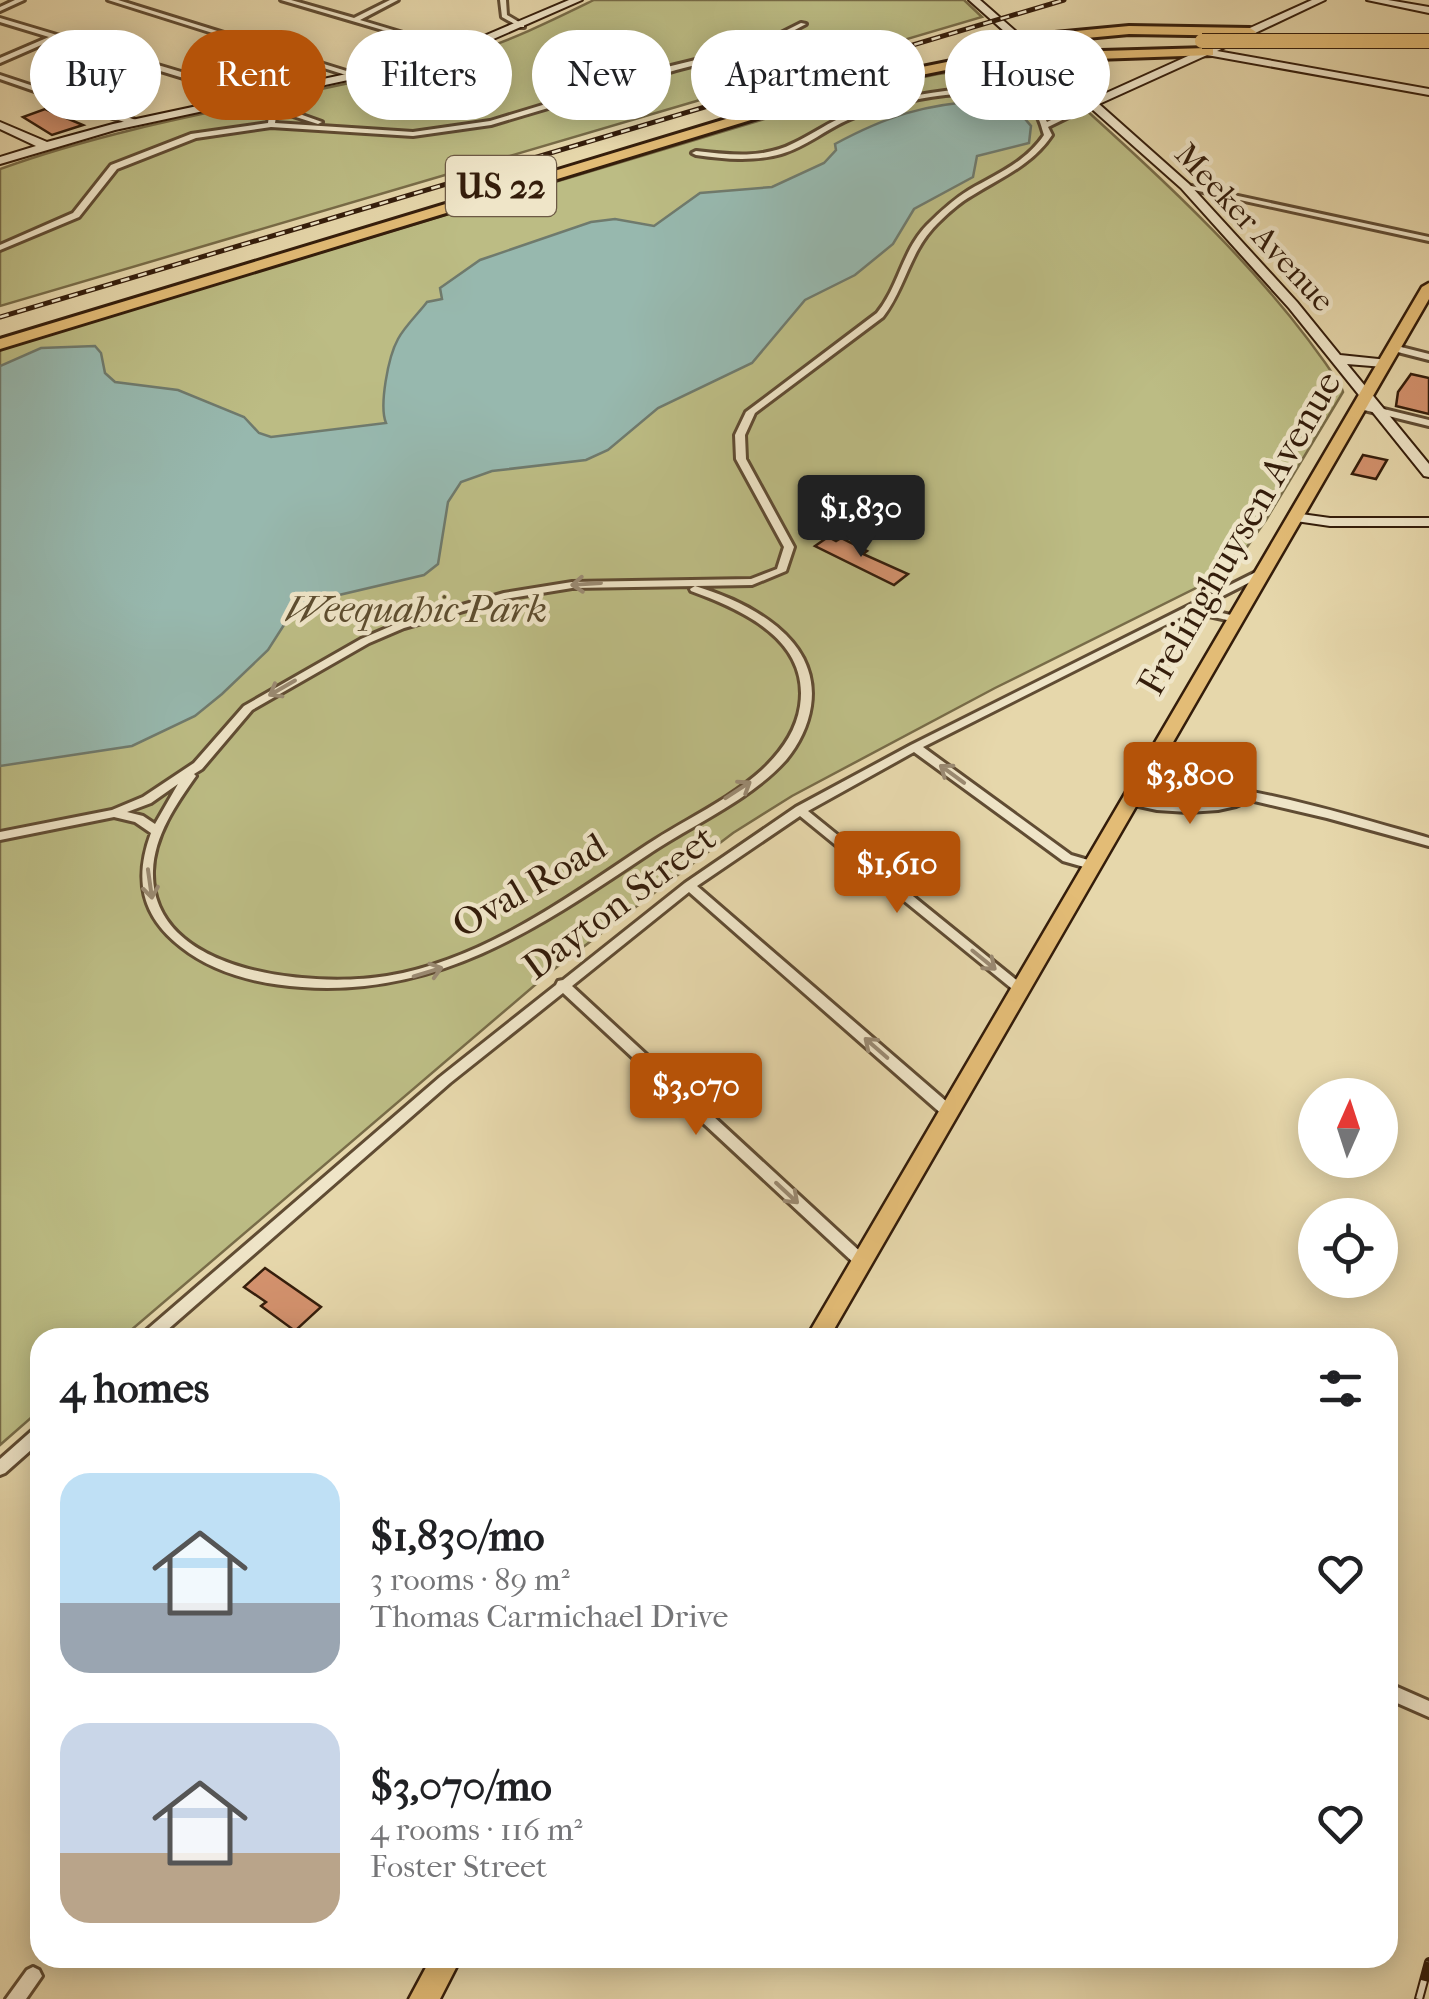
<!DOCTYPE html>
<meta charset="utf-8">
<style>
:root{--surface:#fff;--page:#f6f6f6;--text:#202124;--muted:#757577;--accent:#b45309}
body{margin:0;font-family:"IM FELL French Canon",serif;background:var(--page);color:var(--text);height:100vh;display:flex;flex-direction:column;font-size:38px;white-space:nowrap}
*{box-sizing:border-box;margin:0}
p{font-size:32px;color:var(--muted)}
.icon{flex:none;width:55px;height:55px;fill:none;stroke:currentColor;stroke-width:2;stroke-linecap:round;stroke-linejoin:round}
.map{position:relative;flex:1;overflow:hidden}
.panel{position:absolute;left:30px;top:1328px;width:1368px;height:640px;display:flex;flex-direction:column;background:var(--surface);border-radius:30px;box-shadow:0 5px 25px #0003}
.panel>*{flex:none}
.top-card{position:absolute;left:30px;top:30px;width:1370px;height:90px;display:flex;gap:20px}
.needle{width:65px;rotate:3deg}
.controls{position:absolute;left:1298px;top:1078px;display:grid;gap:20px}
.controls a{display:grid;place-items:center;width:100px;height:100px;border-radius:50%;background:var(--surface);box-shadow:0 5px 25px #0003;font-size:50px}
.price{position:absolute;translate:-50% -85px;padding:0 22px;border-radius:10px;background:var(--accent);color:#fff;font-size:32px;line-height:65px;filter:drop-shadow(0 2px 5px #0008)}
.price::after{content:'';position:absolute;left:50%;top:60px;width:30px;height:22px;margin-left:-15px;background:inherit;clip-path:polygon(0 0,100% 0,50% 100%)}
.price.active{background:#222;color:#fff}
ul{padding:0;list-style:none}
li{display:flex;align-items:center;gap:30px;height:250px;padding:0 30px}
li span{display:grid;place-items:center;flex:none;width:280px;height:200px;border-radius:30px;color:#555}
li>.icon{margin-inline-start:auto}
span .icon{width:120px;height:120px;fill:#fffc;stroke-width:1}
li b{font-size:42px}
h2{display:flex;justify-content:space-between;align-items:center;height:120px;padding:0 30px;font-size:42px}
.pill{padding:0 35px;border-radius:45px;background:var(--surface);box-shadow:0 5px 25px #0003;font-size:35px;line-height:90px}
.pill.active{background:var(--accent);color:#fff}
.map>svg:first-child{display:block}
.green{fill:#bcbc84;stroke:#786c48;stroke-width:2.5}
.water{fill:#97b8ae;stroke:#6f7a6d;stroke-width:2.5}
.building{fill:#d4926e;stroke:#341d0b;stroke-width:2.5}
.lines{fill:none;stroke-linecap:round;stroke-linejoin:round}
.street-casing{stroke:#604c33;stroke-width:6}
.secondary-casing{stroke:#341d0b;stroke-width:4}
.primary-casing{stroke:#341d0b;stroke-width:5}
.highway-casing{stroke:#341d0b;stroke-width:6}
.street{fill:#efe5c8;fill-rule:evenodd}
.secondary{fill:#efe5c8;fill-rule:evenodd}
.primary{fill:#e3bc76;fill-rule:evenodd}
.highway{fill:#e3bc76;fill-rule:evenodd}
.rail-far1-casing{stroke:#341d0b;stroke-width:5}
.rail-casing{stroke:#341d0b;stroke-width:10}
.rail-far1{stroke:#efe5c8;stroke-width:2.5;stroke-dasharray:9;stroke-linecap:butt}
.rail{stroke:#efe5c8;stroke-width:6;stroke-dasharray:19;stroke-linecap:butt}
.highway-bridge-casing{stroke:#341d0b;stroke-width:16;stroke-linecap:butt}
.highway-bridge{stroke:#e3bc76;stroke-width:14}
.oneway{stroke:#9b8b73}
.labels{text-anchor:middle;stroke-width:9;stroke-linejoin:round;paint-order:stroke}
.far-street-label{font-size:32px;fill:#341d0b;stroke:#efe5c8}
.shield{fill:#efe5c8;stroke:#6c5944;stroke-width:2.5}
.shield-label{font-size:35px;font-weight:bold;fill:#341d0b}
.street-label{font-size:38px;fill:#341d0b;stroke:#efe5c8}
.park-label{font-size:38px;font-style:italic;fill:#5d4d2f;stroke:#efe5c8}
</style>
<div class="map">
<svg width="1429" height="1999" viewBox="0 0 1429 1999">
<rect width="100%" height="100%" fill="#e6d7ab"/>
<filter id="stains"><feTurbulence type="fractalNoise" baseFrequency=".002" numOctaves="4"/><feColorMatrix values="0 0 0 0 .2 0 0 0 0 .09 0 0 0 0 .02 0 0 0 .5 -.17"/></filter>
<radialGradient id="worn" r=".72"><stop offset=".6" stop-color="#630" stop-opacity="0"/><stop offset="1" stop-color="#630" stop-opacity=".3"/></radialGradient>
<path class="green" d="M594 0H964L982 17 0 306V169C152 114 312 98 467 54 511 41 553 20 594 0Z
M1033 62C1143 162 1259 261 1341 386L1343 392 1266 520 1230 571 995 688 792 796 733 833 549 973 123 1337 40 1338V1410L0 1445V349L854 92 938 74Z"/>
<path class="water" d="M983 101 1020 113 1031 126 1029 143 977 156 973 177 914 209 893 244 855 275 805 300 752 363 658 408 608 450 586 460 492 471 461 482 448 502 438 564 424 575 322 599 289 617 268 650 222 694 195 716 132 746 0 766V366L41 348 95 346 101 353 105 373 115 382 178 390 244 417 259 433 271 437 386 423C379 406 388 357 398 339 405 326 418 314 427 302L442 299 440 288 480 260 591 222 615 219 654 226 700 193 772 187 824 163 836 150 835 144C887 116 925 104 983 101Z"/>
<path class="building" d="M45 109 83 125 52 135 23 117Z
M1411 374 1429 378V414L1396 406 1398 392Z
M1363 455 1387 460 1376 479 1352 474Z
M828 537 836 541 841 538 867 551 863 554 908 574 894 585 815 546Z
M265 1268 321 1307 295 1331 261 1306 266 1302 244 1287Z"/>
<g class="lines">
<defs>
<path id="street" d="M15 0H24L0 11V7Z
M108 0H118L356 74 349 76Z
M281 0H291L354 18 390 0H398L360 20 460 50 454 51Z
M500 0H506L507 15 524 25V27H520L502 17Z
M0 18 265 97 277 106 322 122 318 124 277 111 275 123 413 132 490 121 671 66 757 45 801 23 806 24 761 48 676 70 491 125 413 136 271 127 196 138 117 169 79 217 0 250V245L73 213 111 165 191 134 268 123 270 109 259 101 55 39 0 63V58L49 37 0 22Z
M0 75 136 120 137 122 130 124 0 79Z
M961 89C991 90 1033 90 1047 122L1088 102 1095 104 1048 127 1052 135C1032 165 1002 177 973 195 959 203 948 213 937 224 909 252 906 287 883 317L755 413 745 435 746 459 794 547 786 571 752 585 695 586C749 602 821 639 811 706 808 726 799 744 786 760 751 799 698 822 655 850 544 924 442 997 302 987 259 984 215 974 181 947 141 916 134 879 151 833L135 822 114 817 0 840V832L112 810 143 797 194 763 244 706 361 639 396 624 504 593 572 582 751 579 777 569 784 547 736 459 735 435 746 412 877 313C899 286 902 251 927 225 940 212 953 200 969 190 997 174 1026 162 1044 135 1042 129 1040 119 1035 113 1004 74 889 102 850 119 826 129 806 147 781 154 753 162 724 159 696 155L692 153 696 151C730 155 763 159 794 143 813 134 829 122 849 114 885 100 923 93 961 89ZM695 586 690 589 691 591C743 610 810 640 800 706 796 732 781 752 762 770 729 800 686 819 648 844 568 897 484 960 387 976 314 988 150 975 153 871 154 836 176 804 196 776L194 774 202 769 252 710 369 643 404 628 505 599 572 588ZM178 784 155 824 143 816 127 812 151 803Z
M1182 184 1429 237V241L1185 188 1181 186Z
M1393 345 1429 354V360L1390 350 1389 348Z
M1359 403 1429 420V426L1356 408V404Z
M1262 569 1267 572 1266 574 1199 608 1240 617V621L1236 622 1191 612 923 747 1071 855 1095 862 1097 865 1095 868 1091 869 1063 861 914 752 808 811 1024 986 1026 989 1024 992H1016L800 816 697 886 954 1108 956 1112 954 1116H944L689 892 572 986 865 1256 867 1260 865 1264 860 1266 855 1264 563 993 450 1083 158 1338H140L142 1334 440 1077 556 985 558 981 563 980 685 883 796 807 911 745Z
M1139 780C1167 787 1196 783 1224 787 1294 798 1362 819 1429 838V846L1327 818 1250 800 1236 806 1218 810 1188 812 1157 810 1125 803 1123 800 1125 797 1129 796C1163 805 1203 811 1237 797 1203 791 1169 795 1135 787L1133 784 1135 781Z
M40 1427V1442L5 1473 0 1475V1459L35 1428Z
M1388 1683 1429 1701V1717L1388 1699Z
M33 1967 39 1970 42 1976 26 1999H6L27 1970Z"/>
<path id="secondary" d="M569 0H582L491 40 404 68 115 130 0 164V157L36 146 0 129V122L47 142 113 124 398 63 484 36Z
M969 0H980L1093 99 1312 0H1325L1217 51 1429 89V95L1207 55 1099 104 1189 184 1297 302 1340 355 1388 360 1390 363 1384 367 1347 364 1429 464V477L1424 476 1289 308 1181 188Z
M1367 0H1388L1429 7V13Z
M1294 513 1330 518H1429V526H1330L1289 520V514Z"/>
<path id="primary" d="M1429 283V299L829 1338H806L1422 287Z
M431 1958H461L440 1999H409Z"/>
<path id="highway" d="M1129 26 1250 28 1256 32 1250 36 1129 34 1044 42 1038 38 1044 34Z
M1208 48 1213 49V55L1066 60 1060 56 1066 52Z
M1011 49 1016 50V56L856 88 0 349V339L848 82Z"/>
</defs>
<use href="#street" class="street-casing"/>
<use href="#secondary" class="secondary-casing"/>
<use href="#primary" class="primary-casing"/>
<use href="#highway" class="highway-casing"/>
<use href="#street" class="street"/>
<use href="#secondary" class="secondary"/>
<use href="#primary" class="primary"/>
<use href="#highway" class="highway"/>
<defs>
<path id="rail-far1" d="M0 317 1064 0"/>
<path id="rail" d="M1419 1999 1429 1962"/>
</defs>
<use href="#rail-far1" class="rail-far1-casing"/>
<use href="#rail" class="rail-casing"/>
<use href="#rail-far1" class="rail-far1"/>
<use href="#rail" class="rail"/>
<defs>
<path id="highway-bridge" d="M1202 41H1429
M1005 47 1045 42
M1020 61 1066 56"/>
</defs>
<use href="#highway-bridge" class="highway-bridge-casing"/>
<use href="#highway-bridge" class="highway-bridge"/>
</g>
<defs><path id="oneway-shaft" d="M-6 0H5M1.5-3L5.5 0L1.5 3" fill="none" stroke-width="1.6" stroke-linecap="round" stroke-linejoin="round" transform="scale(2.5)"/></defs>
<g class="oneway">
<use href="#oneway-shaft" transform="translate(586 584) rotate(176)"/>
<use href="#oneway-shaft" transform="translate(282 688) rotate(150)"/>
<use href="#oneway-shaft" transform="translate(952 774) rotate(-144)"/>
<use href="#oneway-shaft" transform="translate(738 790) rotate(-33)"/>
<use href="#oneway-shaft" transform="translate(150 884) rotate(82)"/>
<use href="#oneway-shaft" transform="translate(984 960) rotate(39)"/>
<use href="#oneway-shaft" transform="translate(428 972) rotate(-17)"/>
<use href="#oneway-shaft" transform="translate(876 1048) rotate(-139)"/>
<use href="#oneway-shaft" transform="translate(787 1193) rotate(43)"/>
</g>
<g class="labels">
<g class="far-street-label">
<text transform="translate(1255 227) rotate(47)" y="11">Meeker Avenue</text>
</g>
<rect class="shield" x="446" y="156" width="110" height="60" rx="8"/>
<g class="shield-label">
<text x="501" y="198">US 22</text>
</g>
<g class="street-label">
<text transform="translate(1239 533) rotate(-60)" y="13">Frelinghuysen Avenue</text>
<text transform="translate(529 885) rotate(-30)" y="13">Oval Road</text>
<text transform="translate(619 902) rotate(-37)" y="13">Dayton Street</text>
</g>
<g class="park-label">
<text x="416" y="622">Weequahic Park</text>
</g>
</g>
<rect width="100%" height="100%" filter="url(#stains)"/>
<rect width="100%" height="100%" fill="url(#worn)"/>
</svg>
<div class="controls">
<a><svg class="needle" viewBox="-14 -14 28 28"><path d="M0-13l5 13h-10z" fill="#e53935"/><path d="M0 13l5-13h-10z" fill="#757577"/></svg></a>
<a><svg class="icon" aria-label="locate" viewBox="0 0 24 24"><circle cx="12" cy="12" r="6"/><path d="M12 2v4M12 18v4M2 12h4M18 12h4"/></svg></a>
</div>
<b class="price active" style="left:861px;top:560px">$1,830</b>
<b class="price" style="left:1190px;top:827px">$3,800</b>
<b class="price" style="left:897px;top:916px">$1,610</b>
<b class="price" style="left:696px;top:1138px">$3,070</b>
<div class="top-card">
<a class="pill">Buy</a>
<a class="pill active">Rent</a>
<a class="pill">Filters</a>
<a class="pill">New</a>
<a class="pill">Apartment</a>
<a class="pill">House</a>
</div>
<section class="panel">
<h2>4 homes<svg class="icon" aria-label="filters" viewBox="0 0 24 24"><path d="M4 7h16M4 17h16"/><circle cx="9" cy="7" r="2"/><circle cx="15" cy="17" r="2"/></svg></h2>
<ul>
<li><span style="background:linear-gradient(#bfe0f5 65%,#9aa5b1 0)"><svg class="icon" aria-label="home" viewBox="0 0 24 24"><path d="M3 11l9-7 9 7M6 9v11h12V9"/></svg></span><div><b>$1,830/mo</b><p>3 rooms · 89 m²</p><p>Thomas Carmichael Drive</p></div><svg class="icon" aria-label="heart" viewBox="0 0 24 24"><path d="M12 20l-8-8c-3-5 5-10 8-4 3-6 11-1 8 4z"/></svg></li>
<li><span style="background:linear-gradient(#c9d6e8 65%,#b9a48a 0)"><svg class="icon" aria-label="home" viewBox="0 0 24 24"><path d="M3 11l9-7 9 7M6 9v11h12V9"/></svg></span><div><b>$3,070/mo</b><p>4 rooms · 116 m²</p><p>Foster Street</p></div><svg class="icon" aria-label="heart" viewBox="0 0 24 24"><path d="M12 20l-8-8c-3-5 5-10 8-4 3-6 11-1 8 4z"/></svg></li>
</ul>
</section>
</div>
